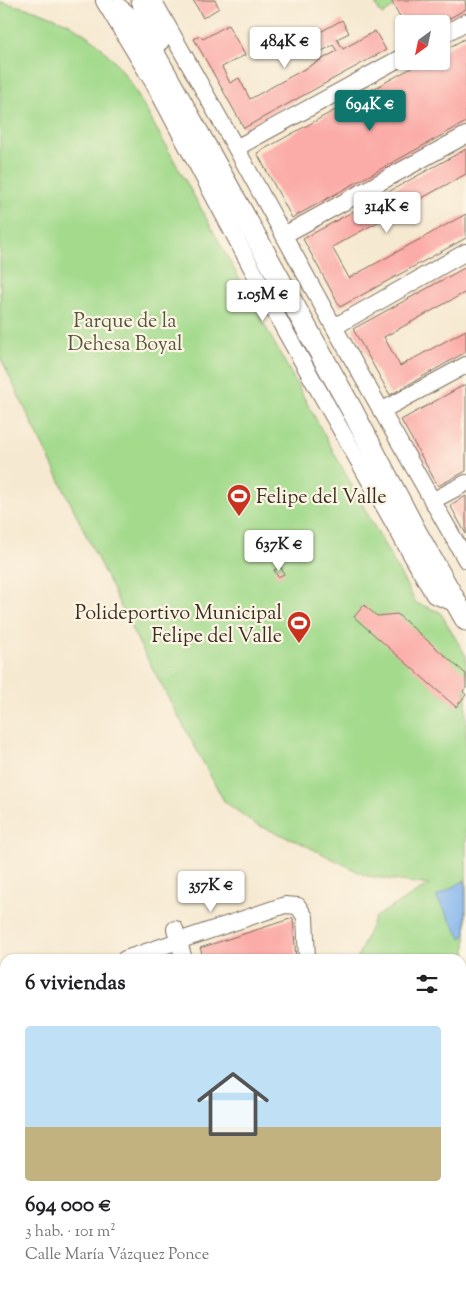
<!DOCTYPE html>
<html lang="es">
<meta charset="utf-8">
<style>
:root{--surface:#fff;--page:#f2f2f2;--text:#202124;--muted:#757577;--line:#e0e0e0;--accent:#0f766e}
body{margin:0;font-family:"Sorts Mill Goudy",serif;background:var(--page);color:var(--text);height:100vh;display:flex;flex-direction:column;font-size:19px;white-space:nowrap}
*{box-sizing:border-box;margin:0}
p{font-size:16px;color:var(--muted)}
.icon{flex:none;width:28px;height:28px;fill:none;stroke:currentColor;stroke-width:2;stroke-linecap:round;stroke-linejoin:round}
.map{position:relative;flex:1;overflow:hidden}
.panel{position:absolute;left:0px;top:954px;width:466px;height:336px;display:flex;flex-direction:column;background:var(--surface);border-radius:15px 15px 0 0;box-shadow:0 1px 4px #0004}
.panel>*{flex:none}
.needle{width:32px;rotate:213deg}
.controls{position:absolute;left:395px;top:15px;display:grid;gap:10px}
.controls a{display:grid;place-items:center;width:55px;height:55px;border-radius:5px;background:var(--surface);box-shadow:0 1px 4px #0004;font-size:25px}
.price{position:absolute;translate:-50% -42px;padding:0 11px;border-radius:5px;background:#fff;color:#222;font-size:16px;line-height:32px;filter:drop-shadow(0 1px 2px #0008)}
.price::after{content:'';position:absolute;left:50%;top:30px;width:15px;height:11px;margin-left:-8px;background:inherit;clip-path:polygon(0 0,100% 0,50% 100%)}
.price.selected{background:var(--accent);color:#fff}
ul{padding:0;list-style:none}
li{display:grid;align-content:center;gap:10px;height:265px;padding:0 25px}
li+li{border-top:1px solid var(--line)}
li span{display:grid;place-items:center;height:155px;border-radius:5px;color:#555}
li>.icon{margin-inline-start:auto}
span .icon{width:90px;height:90px;fill:#fffc;stroke-width:1}
li b{font-size:21px}
h2{display:flex;justify-content:space-between;align-items:center;height:60px;padding:0 25px;font-size:21px}
.map>svg:first-child{display:block}
.green{fill:#a3da8c;stroke:#6f8255}
.water{fill:#80b4ee;stroke:#5e6f86}
.building{fill:#fbaca8}
.lines{fill:none;stroke-linecap:round;stroke-linejoin:round}
.minor-casing{stroke:#7c6d5d;stroke-width:18}
.major-casing{stroke:#7c6d5d;stroke-width:23}
.minor{stroke:#fff;stroke-width:16}
.major{stroke:#fff;stroke-width:21}
.labels{text-anchor:middle;stroke-width:4.5;stroke-linejoin:round;paint-order:stroke}
.park-label{font-size:20px;fill:#55563a;stroke:#fcf5e5}
.poi-label{font-size:20px;fill:#3b2a1e;stroke:#fcf5e5;text-anchor:start}
</style>
<div class="map">
<svg width="466" height="1289" viewBox="0 0 466 1289">
<rect width="100%" height="100%" fill="#fcf5e5"/>
<filter id="ink" filterUnits="userSpaceOnUse"><feTurbulence type="fractalNoise" baseFrequency=".02" numOctaves="2"/><feDisplacementMap in="SourceGraphic" scale="10" xChannelSelector="R" yChannelSelector="G"/><feConvolveMatrix kernelMatrix="1 2 1 2 8 2 1 2 1" color-interpolation-filters="sRGB"/></filter>
<filter id="wash" filterUnits="userSpaceOnUse"><feTurbulence type="fractalNoise" baseFrequency=".0096" numOctaves="4" result="noise"/><feDisplacementMap in="SourceGraphic" scale="20" xChannelSelector="R" yChannelSelector="G"/><feGaussianBlur stdDeviation="1.12" result="paint"/><feColorMatrix in="noise" values="0 0 0 0 0 0 0 0 0 0 0 0 0 0 0 0 0 1.4 0 .05"/><feComposite in="paint" operator="in"/></filter>
<g filter="url(#wash)">
<rect width="100%" height="100%" fill="#f6e9d1"/>
<path class="green" d="M373 0H391L395 6 382 15Z
M0 2 35 10 68 23 95 41 118 65 132 85 199 205 416 603 440 612 466 656V1082L461 1084V959H357L375 917 429 885 367 876 299 842 255 824 224 801 133 632 0 357Z
M5 1228V1255L0 1256V1229Z"/>
<path class="water" d="M465 880 466 934 461 938 436 897Z"/>
<g id="blocks">
<path class="building" d="M193 0H215L219 8 203 18Z
M391 0H465L466 9 439 24H404Z
M342 20 349 33 337 39 343 49 375 31 386 50 244 128 194 39 200 36 203 39 228 25 245 55 222 67 230 83 239 78 250 99 337 51 333 45 313 56 304 41Z
M466 38V122L292 218 257 153 424 61H441V52Z
M466 149V174L332 247 349 278 466 214V238L340 307 303 239Z
M466 267V292L384 337 400 366 466 330V352L390 395 353 329Z
M466 384V471L438 486 401 420Z
M466 496V534L450 505Z
M281 567 284 574 278 577 274 570Z
M364 605 377 616 397 614 466 674V688L463 691 466 695 456 707 354 617Z
M293 918 296 959H204L200 948Z
M0 1073 5 1087V1174L0 1176Z
M0 1176 5 1190V1228L0 1229Z
M466 1254V1289H412L418 1285H461V1257Z
M114 1285H230L219 1289H103Z"/>
</g>
</g>
<g filter="url(#ink)">
<use href="#blocks" fill-opacity="0" stroke="#7c6d5d" stroke-width="1"/>
<g class="lines">
<defs>
<path id="minor" d="M153 0 236 148 334 327 466 560
M104 1 153 82 284 329 434 595 457 604
M441 36 466 22
M236 148 404 56
M284 235 466 135
M334 327 466 252
M381 411 466 365
M432 501 466 483
M175 929 184 959
M125 959 285 905 298 906 305 917 307 959
M0 1001 5 999
M0 1032 5 1047
M461 1111 466 1118
M0 1281 5 1280
M327 1285V1289
M32 1289 44 1285
M279 1289 291 1285"/>
<path id="major" d="M142 0 149 21 159 40
M118 9C141 26 151 49 165 73L352 410 417 534 466 620"/>
</defs>
<use href="#minor" class="minor-casing"/>
<use href="#major" class="major-casing"/>
<use href="#minor" class="minor"/>
<use href="#major" class="major"/>
</g>
</g>
<defs>
<symbol id="stadium-pin" viewBox="-11 -11 22 30"><path d="M0 17L-7.5 6A9.5 9.5 0 1 1 7.5 6Z" fill="#c8321e" stroke="#fcf5e5"/><path d="M0-5a6.5 5 0 1 0 0 10a6.5 5 0 1 0 0-10ZM-3.5-1.8h7v3.6h-7Z" fill="#fff"/></symbol>
</defs>
<g fill-rule="evenodd">
<use href="#stadium-pin" x="225" y="482" width="28" height="38"/>
<use href="#stadium-pin" x="285" y="609" width="28" height="38"/>
</g>
<g class="labels">
<g class="park-label">
<text x="125" y="327">Parque de la<tspan x="125" dy="23">Dehesa Boyal</tspan></text>
</g>
<g class="poi-label">
<text x="256" y="503">Felipe del Valle</text>
<text x="282" y="619" text-anchor="end">Polideportivo Municipal<tspan x="282" dy="23">Felipe del Valle</tspan></text>
</g>
</g>
</svg>
<div class="controls">
<a><svg class="needle" viewBox="-14 -14 28 28"><path d="M0-13l5 13h-10z" fill="#e53935"/><path d="M0 13l5-13h-10z" fill="#757577"/></svg></a>
</div>
<b class="price" style="left:285px;top:69px">484K €</b>
<b class="price selected" style="left:370px;top:132px">694K €</b>
<b class="price" style="left:387px;top:234px">314K €</b>
<b class="price" style="left:263px;top:322px">1.05M €</b>
<b class="price" style="left:279px;top:572px">637K €</b>
<b class="price" style="left:211px;top:913px">357K €</b>
<section class="panel">
<h2>6 viviendas<svg class="icon" aria-label="filters" viewBox="0 0 24 24"><path d="M4 7h16M4 17h16"/><circle cx="9" cy="7" r="2"/><circle cx="15" cy="17" r="2"/></svg></h2>
<ul>
<li><span style="background:linear-gradient(#bfe0f5 65%,#c2b280 0)"><svg class="icon" aria-label="home" viewBox="0 0 24 24"><path d="M3 11l9-7 9 7M6 9v11h12V9"/></svg></span><div><b>694 000 €</b><p>3 hab. · 101 m²</p><p>Calle María Vázquez Ponce</p></div></li>
</ul>
</section>
</div>
